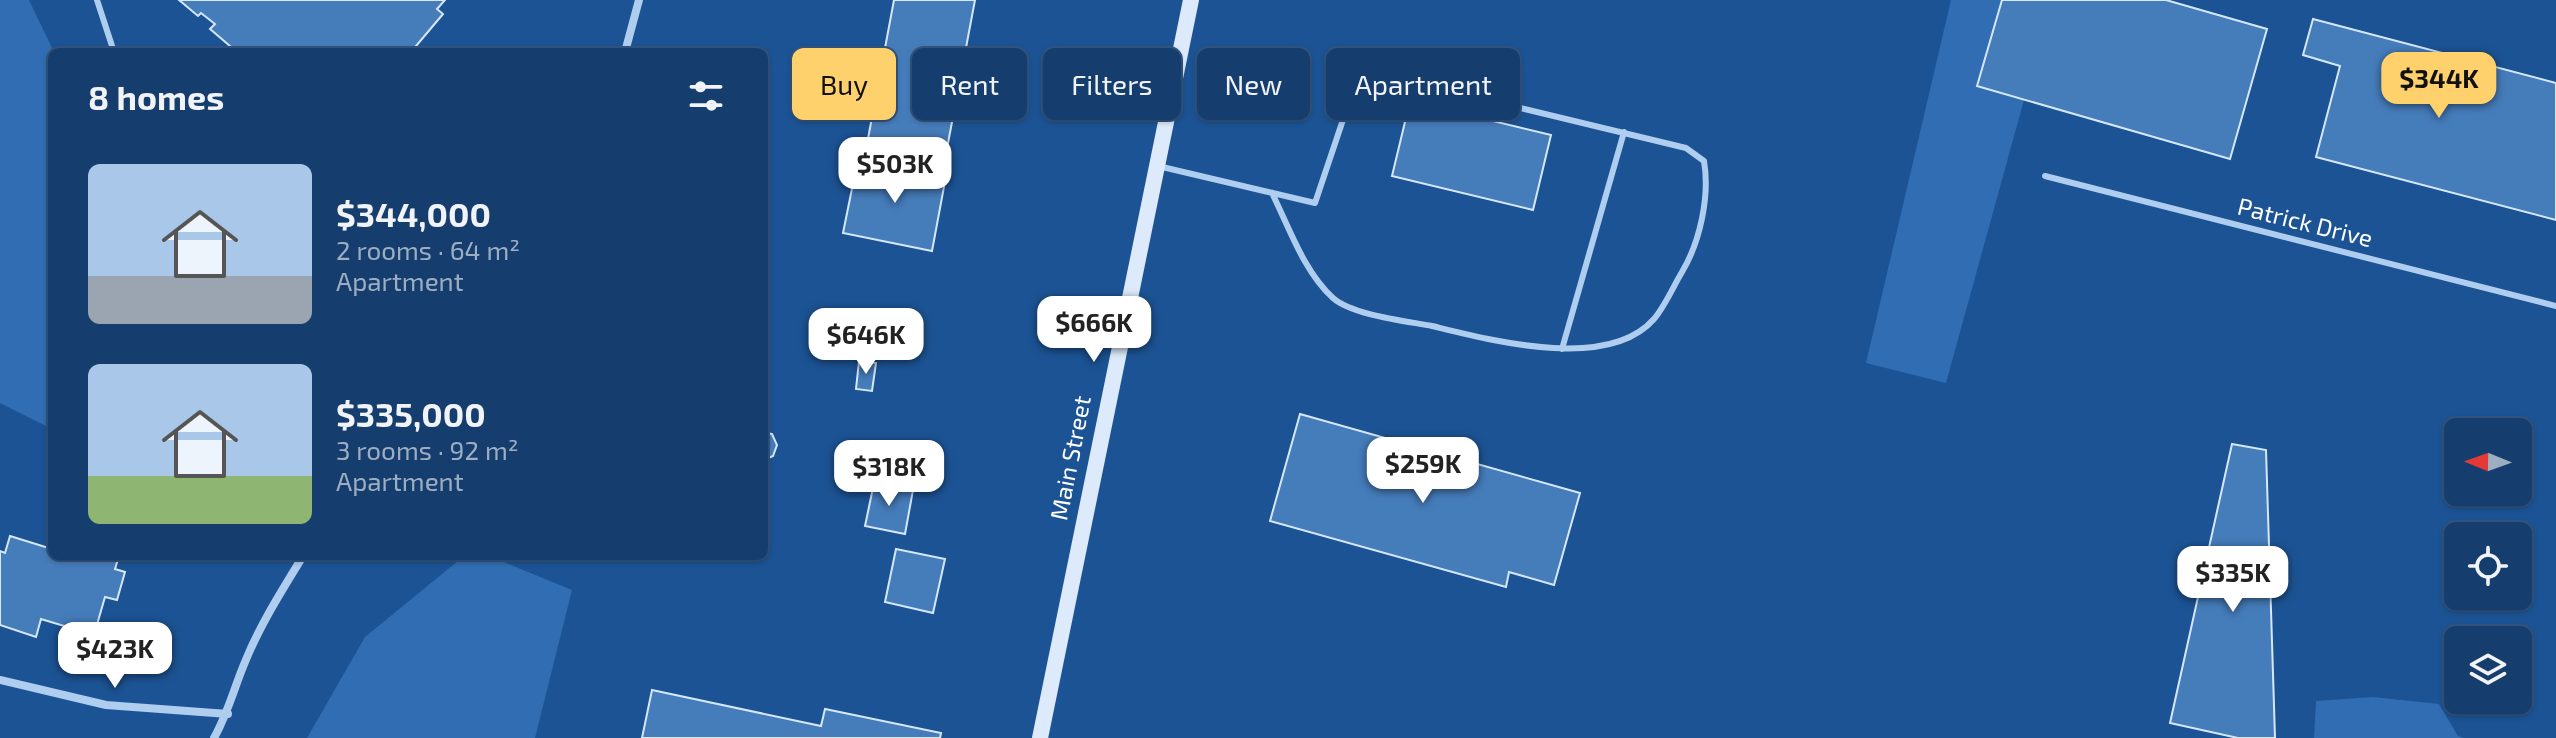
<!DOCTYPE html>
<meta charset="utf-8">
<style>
:root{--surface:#153e6f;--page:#1e4574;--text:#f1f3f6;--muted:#9daec3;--line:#345782;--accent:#fed16d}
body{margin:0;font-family:"Exo 2",sans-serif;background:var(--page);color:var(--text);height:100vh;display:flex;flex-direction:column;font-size:30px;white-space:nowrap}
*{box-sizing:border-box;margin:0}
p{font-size:26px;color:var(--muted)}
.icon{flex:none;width:44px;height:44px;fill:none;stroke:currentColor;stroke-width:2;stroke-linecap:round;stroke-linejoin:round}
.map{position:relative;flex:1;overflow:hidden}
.drawer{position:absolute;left:48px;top:48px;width:720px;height:512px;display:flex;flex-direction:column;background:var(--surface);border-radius:12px;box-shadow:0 2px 6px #0004,0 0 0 2px var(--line)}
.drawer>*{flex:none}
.guide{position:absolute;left:792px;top:48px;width:760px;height:72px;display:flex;gap:16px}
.needle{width:52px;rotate:271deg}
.buttons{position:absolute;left:2444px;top:418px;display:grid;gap:16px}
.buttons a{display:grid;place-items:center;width:88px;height:88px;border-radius:12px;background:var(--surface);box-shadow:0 2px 6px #0004,0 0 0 2px var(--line);font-size:40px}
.price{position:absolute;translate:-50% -68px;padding:0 18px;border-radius:16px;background:#fff;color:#222;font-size:26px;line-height:52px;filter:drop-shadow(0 2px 4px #0008)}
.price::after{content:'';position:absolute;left:50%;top:48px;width:24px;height:18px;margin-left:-12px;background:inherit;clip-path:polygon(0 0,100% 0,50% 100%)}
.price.on{background:var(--accent);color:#111}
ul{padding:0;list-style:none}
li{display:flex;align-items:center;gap:24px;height:200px;padding:0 40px}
li span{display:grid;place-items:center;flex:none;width:224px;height:160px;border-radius:12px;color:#555}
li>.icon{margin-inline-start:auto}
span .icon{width:96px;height:96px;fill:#fffc;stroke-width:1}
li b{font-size:34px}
h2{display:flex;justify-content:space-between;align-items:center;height:96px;padding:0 40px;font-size:34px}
.chip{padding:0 28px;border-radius:12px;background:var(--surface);box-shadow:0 2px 6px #0004,0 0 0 2px var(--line);font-size:28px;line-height:72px}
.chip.on{background:var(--accent);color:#111}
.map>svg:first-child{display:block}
.green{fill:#306db2}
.building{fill:#457cba;stroke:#d5e7fa;stroke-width:2}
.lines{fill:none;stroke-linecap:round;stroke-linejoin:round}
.service{stroke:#aecdef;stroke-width:6}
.minor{stroke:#aecdef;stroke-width:8}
.secondary{stroke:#dceafb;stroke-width:16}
.labels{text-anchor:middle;stroke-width:6;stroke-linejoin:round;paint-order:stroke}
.street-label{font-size:24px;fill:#fff;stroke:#1c5394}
</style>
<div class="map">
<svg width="2556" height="738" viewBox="0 0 2556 738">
<rect width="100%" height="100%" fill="#1c5394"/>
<path class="green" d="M0 0H29L54 52 52 429 0 403Z
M1951 0H2002L1977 86 2024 100 1946 383 1866 363Z
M464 556H489L572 590 535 738H307L365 637Z
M2373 697 2439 704 2458 736 2464 738H2314L2316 701Z"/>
<path class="building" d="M179 0H445L437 9 443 14 411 52H237L210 29 215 24 201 13 198 16Z
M894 0H975L942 175 864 160Z
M2002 0H2166L2267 29 2230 159 1977 86Z
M2313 19 2556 83V220L2316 157 2340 66 2303 55Z
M1410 101 1551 135 1533 210 1392 176Z
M858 159 946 176 932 251 843 233Z
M859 361 876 363 872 391 856 389Z
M1300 414 1580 493 1554 585 1509 572 1506 587 1270 521Z
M764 432 772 434 777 445 773 456 764 460Z
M2232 444 2266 450 2275 738H2238L2170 723Z
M874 483 913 490 905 534 865 526Z
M10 536 52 549V556H119L115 569 125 572 117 600 105 597 94 635 41 619 36 637 0 625V551L5 553Z
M896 549 945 559 933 613 885 602Z
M652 690 821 726 825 709 941 733 940 738H642Z"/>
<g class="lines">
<path class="service" d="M97 0 114 52
M1158 166 1315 203 1353 90 1373 76 1392 77 1686 148 1704 161C1710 196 1700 242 1682 272 1673 287 1665 306 1654 319 1608 372 1490 340 1432 326 1406 321 1352 315 1333 298 1304 272 1289 227 1272 193
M2045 176 2556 306
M1562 349 1624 132"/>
<path class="minor" d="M625 52 639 0
M0 680 106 705 228 714
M214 738C228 713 234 688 245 662 260 625 282 590 303 556"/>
<path class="secondary" d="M1040 738 1191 0"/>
</g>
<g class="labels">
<g class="street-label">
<text transform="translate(2305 223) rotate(14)" y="8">Patrick Drive</text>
<text transform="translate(1071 458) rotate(-79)" y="8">Main Street</text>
</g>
</g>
</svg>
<div class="buttons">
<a><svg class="needle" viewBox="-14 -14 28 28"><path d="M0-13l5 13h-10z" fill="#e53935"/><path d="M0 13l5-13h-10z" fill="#9daec3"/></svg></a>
<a><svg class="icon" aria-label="locate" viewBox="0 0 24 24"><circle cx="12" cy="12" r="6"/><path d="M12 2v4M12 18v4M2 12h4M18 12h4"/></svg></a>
<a><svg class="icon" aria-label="layers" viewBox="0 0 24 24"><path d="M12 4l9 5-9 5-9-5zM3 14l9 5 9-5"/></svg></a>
</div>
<b class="price on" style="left:2439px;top:120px">$344K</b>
<b class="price" style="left:895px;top:205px">$503K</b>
<b class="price" style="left:1094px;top:364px">$666K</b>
<b class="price" style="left:866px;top:376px">$646K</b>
<b class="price" style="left:1423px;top:505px">$259K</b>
<b class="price" style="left:889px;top:508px">$318K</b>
<b class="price" style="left:2233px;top:614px">$335K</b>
<b class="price" style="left:115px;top:690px">$423K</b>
<div class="guide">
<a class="chip on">Buy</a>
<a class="chip">Rent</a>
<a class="chip">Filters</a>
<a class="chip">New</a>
<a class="chip">Apartment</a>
</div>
<section class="drawer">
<h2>8 homes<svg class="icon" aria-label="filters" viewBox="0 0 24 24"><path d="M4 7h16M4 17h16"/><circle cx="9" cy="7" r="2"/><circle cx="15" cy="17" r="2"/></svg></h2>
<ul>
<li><span style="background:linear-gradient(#a9c7e8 70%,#9aa5b1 0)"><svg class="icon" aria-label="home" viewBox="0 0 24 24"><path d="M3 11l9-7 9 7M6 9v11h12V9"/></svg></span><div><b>$344,000</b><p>2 rooms · 64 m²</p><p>Apartment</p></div></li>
<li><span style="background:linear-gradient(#a9c7e8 70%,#8fb573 0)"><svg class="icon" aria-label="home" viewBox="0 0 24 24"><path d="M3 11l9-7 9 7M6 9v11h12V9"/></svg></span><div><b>$335,000</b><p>3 rooms · 92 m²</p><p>Apartment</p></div></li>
</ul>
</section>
</div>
